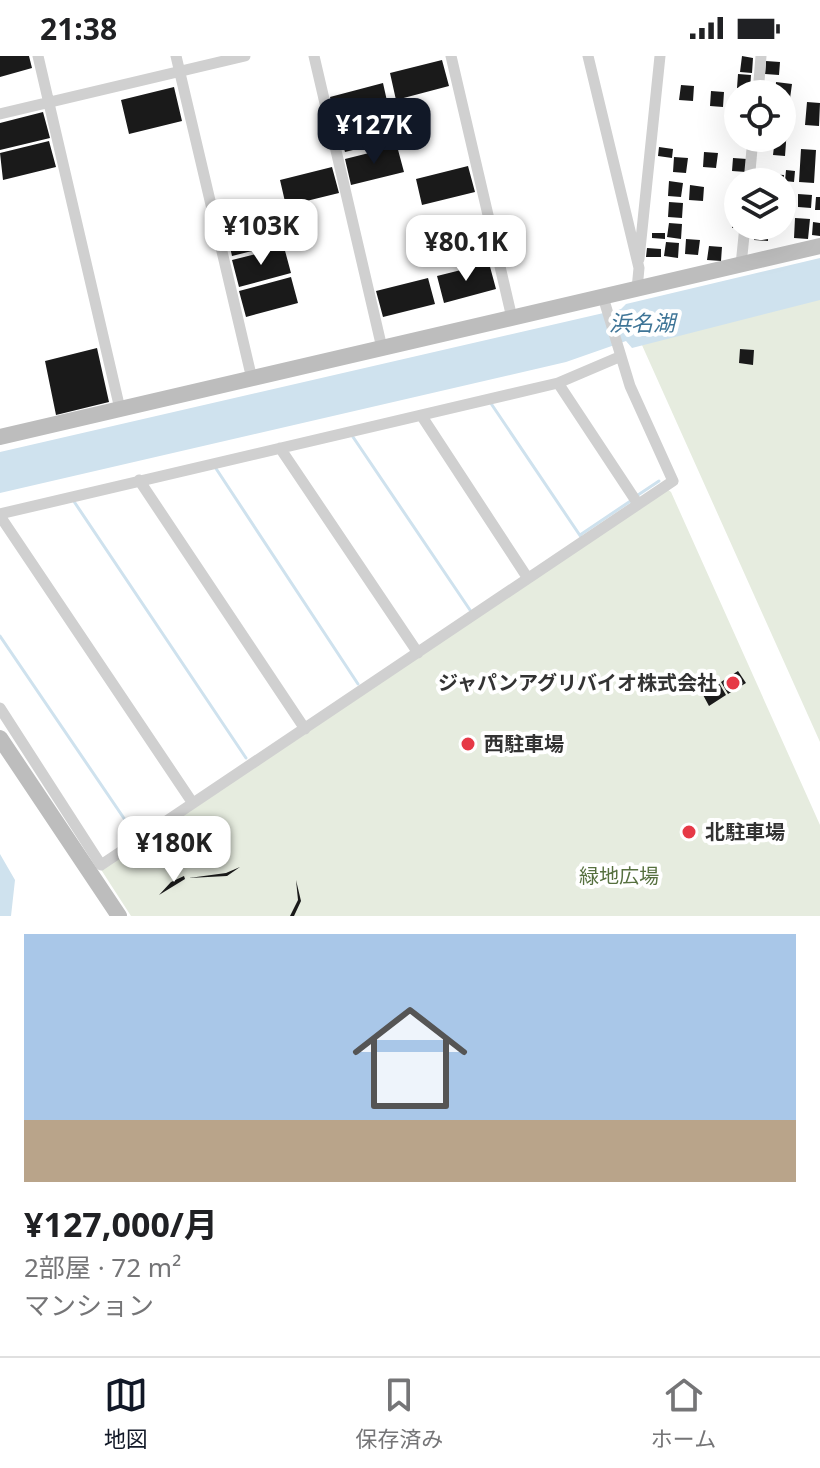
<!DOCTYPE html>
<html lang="ja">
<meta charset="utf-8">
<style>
:root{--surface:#fff;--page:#f6f6f6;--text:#202124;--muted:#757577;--line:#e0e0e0;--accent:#111827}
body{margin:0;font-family:"Noto Sans","Noto Sans JP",sans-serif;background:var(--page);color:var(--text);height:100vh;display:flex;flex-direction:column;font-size:30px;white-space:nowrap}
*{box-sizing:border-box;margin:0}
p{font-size:26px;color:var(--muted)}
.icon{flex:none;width:44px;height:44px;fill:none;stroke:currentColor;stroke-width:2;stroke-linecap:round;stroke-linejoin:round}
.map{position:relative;height:860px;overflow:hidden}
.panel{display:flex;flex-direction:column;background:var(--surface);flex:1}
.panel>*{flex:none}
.fabs{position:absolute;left:724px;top:24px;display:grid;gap:16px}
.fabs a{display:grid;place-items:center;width:72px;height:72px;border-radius:50%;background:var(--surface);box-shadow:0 8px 32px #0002;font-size:40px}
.price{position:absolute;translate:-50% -68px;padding:0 18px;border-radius:16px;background:#fff;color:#222;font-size:26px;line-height:52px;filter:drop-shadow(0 2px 4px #0008)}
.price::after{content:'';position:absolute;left:50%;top:48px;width:24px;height:18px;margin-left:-12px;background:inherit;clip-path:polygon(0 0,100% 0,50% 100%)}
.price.current{background:var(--accent);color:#fff}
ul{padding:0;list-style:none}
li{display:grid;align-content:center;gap:16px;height:424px;padding:0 24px}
li span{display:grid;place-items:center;height:248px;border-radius:0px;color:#555}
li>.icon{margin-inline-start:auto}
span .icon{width:144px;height:144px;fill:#fffc;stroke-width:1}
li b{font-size:34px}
.status{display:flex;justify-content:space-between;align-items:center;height:56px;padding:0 40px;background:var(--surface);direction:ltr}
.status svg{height:22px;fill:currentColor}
.tab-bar{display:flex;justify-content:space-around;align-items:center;height:112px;border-top:2px solid var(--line);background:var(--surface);font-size:22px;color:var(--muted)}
.tab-bar a{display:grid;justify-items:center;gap:4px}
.tab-bar .current{color:var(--accent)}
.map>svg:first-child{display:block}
.green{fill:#e6ecdf}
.water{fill:#cfe2ee}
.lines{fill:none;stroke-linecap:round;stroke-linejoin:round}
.stream{stroke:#cfe2ee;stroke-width:3}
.building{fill:#1a1a1a}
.street{stroke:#d0d0d0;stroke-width:11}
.secondary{stroke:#bdbdbd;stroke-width:16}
.poi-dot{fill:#e63946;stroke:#fff;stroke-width:3}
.labels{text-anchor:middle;stroke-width:8;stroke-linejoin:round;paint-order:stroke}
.poi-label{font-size:20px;font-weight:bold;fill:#333;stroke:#fff;text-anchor:start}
.park-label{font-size:20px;fill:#56703f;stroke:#fff}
.water-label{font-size:22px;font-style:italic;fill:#3f7597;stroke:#fff}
</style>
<div class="status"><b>21:38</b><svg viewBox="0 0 49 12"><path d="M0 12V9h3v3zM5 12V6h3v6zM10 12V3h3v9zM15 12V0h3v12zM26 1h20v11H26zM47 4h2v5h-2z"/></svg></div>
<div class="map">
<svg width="820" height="860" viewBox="0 0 820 860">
<rect width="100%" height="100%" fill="#fff"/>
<path class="green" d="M820 230V686L637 278Z
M667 433 671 436 820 769V860H131L100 812Z"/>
<path class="water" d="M820 202V244L632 292 626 285 566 306 0 437V396L621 253 626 248Z
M0 798 15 824 11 860H0Z"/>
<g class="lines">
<path class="stream" d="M490 346 581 481
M351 378 470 554
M215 411 358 628
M638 439 659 425
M73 444 246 702
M580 479 632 444
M0 580 136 780"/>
</g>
<path class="building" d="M0 0H29L32 12 0 21Z
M742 0 753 2 752 17 740 16Z
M442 4 449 30 396 44 390 17Z
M766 5 780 6 779 19 765 18Z
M738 18 751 19 750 34 737 32Z
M776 26 792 28 788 57H782V38H775Z
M383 27 389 54 337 67 330 41Z
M681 29 694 30 693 45 679 44Z
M174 31 182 65 129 78 121 44Z
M711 35 724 36 723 51 710 50Z
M807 46 820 47 819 70 805 69Z
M43 56 50 82 0 94V67Z
M391 57 397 83 345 96 338 70Z
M736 70 738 82H748V86L734 85Z
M782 73H787L785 100 773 99 775 82H782Z
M49 85 56 111 3 124 0 97Z
M397 90 404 116 351 129 345 103Z
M659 91 673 93 672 102 658 100Z
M801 93 816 94 814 127 799 126Z
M704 96 718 97 716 112 703 111Z
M674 101 688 102 686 117 673 116Z
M733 102 747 103 746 116 732 115Z
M468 110 475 136 422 149 416 123Z
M332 111 339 137 286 150 280 124Z
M786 114 795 115 794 126 785 125Z
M770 118 784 119 783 126H769Z
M669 125 683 127 681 141 668 140Z
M690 129 704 131 703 145 689 144Z
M798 138 812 139 811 152 798 151Z
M816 141H820V154H815Z
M669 146 683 147 682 162 668 161Z
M734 157H738V172H732Z
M278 161 285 187 232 200 226 174Z
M480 161 487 187 435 200 428 174Z
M795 162 810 163 808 183 794 182Z
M813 166 820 167V180L812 179Z
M669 167 682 168 681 183 667 181Z
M755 171 768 172V185L754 184Z
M652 177H665V183L652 182Z
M686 183 700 184 698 199 685 198Z
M666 186 679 187 678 202 664 200Z
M709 190 722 191 721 205 707 204Z
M284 191 291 217 239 231 232 204Z
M647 192 661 193V201H646Z
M489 207 496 233 444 247 437 220Z
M291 221 298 247 246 261 239 235Z
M428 222 435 248 383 261 376 235Z
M97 292 109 346 56 359 45 305Z
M740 293 754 294 753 309 739 307Z
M738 615 746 627 728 638 721 626Z
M719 627 726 639 709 650 702 637Z
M240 811 227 820 189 822 226 817Z
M184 820 185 823 159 839 171 826Z
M296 824 301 845 294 860H290L298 844Z"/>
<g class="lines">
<path class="street" d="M38 0 120 353
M176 0 252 323
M314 0 382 292
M451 0 512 262
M588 0 639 212 637 233
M758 38 761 0
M0 58 245 0
M749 126 753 82
M639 203 660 0
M741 209 745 170
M558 327 638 448
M421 359 527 521
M280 392 418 597
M139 424 305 673
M0 458 558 327 619 301
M0 460 192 746
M0 652 101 809 673 425 630 330 603 241"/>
<path class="secondary" d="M0 381 820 190
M0 682 119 860"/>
</g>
<g class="poi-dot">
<circle cx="733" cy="627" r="8"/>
<circle cx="468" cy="688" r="8"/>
<circle cx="689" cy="776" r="8"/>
</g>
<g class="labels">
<g class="poi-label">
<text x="717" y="634" text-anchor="end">ジャパンアグリバイオ株式会社</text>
<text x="484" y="695">西駐車場</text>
<text x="705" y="783">北駐車場</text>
</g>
<g class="park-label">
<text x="619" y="827">緑地広場</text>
</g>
<g class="water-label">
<text x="642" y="275">浜名湖</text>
</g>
</g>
</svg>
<div class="fabs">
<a><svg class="icon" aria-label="locate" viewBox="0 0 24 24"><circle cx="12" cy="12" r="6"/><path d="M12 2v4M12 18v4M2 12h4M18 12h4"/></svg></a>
<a><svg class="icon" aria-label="layers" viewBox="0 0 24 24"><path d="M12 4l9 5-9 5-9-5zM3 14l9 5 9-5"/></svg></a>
</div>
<b class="price current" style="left:374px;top:110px">¥127K</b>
<b class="price" style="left:261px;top:211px">¥103K</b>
<b class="price" style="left:466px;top:227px">¥80.1K</b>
<b class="price" style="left:174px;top:828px">¥180K</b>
</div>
<section class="panel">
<ul>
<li><span style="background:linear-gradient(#a9c7e8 75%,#b9a48a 0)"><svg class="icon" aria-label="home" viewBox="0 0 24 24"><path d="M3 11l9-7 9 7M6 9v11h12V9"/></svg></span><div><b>¥127,000/月</b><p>2部屋 · 72 m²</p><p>マンション</p></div></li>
</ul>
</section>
<nav class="tab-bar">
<a class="current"><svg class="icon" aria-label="map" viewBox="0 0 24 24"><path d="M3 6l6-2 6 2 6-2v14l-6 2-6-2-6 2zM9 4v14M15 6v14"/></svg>地図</a>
<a><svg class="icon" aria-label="saved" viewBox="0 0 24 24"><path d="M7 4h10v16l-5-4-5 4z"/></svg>保存済み</a>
<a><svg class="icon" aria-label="home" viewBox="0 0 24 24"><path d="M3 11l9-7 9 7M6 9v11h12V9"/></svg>ホーム</a>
</nav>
